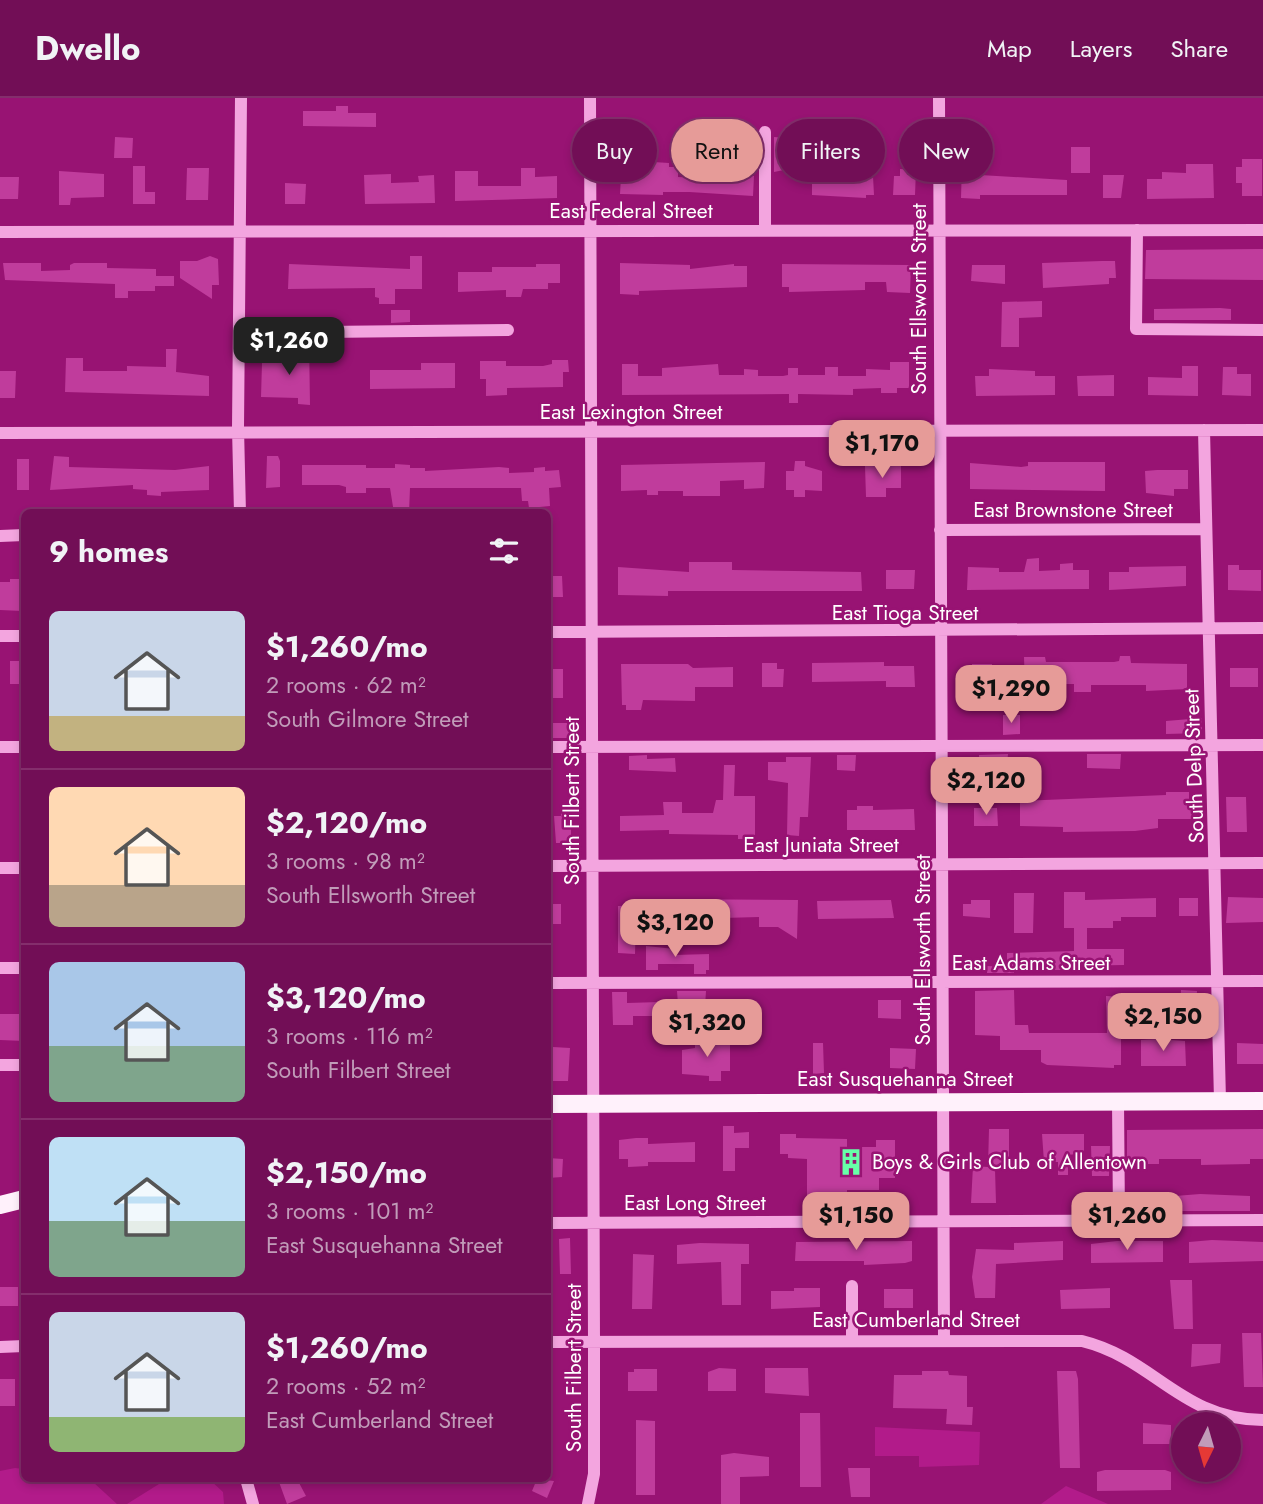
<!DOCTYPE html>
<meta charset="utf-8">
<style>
:root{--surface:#720e56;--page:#77175c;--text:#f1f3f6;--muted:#c19cb9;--line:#842e6c;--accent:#e69b98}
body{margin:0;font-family:Jost,sans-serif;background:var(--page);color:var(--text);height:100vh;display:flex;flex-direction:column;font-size:26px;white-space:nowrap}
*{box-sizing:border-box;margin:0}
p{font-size:23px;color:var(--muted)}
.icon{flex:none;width:38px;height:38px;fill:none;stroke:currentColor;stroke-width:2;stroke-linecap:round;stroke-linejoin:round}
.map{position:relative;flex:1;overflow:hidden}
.sheet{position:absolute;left:21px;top:411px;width:530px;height:973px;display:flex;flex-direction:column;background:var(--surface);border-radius:10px;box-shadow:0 4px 10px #0003,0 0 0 2px var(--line)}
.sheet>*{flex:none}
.hud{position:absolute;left:572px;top:21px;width:584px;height:63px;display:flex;gap:14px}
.needle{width:46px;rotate:185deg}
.tools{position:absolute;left:1171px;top:1314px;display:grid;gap:14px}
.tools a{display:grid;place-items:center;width:70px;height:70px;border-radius:50%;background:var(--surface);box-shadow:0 4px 10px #0003,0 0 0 2px var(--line);font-size:35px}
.price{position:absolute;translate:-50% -60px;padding:0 16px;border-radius:14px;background:var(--accent);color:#111;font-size:23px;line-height:46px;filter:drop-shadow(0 2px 4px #0008)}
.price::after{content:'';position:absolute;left:50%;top:42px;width:21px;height:16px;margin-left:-10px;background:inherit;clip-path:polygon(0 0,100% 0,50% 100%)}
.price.selected{background:#222;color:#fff}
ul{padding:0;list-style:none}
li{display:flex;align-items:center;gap:21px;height:175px;padding:0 28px}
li+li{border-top:2px solid var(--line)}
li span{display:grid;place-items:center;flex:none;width:196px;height:140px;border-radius:10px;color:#555}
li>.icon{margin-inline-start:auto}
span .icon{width:84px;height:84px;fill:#fffc;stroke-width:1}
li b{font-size:30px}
h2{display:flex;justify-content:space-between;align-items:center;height:84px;padding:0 28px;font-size:30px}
.chip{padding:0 24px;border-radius:32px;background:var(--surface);box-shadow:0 4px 10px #0003,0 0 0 2px var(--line);font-size:24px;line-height:63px}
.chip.selected{background:var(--accent);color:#111}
header{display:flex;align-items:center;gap:42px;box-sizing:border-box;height:98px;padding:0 35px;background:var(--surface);border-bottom:2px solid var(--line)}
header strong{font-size:33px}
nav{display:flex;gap:38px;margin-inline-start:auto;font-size:24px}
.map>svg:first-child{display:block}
.green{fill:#b21b8a}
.building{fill:#c03c9c}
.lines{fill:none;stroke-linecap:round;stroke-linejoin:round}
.minor{stroke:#f3a5df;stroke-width:12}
.major{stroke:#fff1fb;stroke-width:18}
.labels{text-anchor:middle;stroke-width:5;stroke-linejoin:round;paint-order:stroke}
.street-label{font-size:21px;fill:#fff;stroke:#981373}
.poi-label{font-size:21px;fill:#fff;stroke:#981373;text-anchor:start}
</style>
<header>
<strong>Dwello</strong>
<nav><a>Map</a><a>Layers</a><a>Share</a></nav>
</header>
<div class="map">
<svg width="1263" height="1406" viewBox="0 0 1263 1406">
<rect width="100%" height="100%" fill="#981373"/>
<path class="green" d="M875 1329 980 1334 979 1367 919 1369V1358H875Z
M15 1370 24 1371V1381H74L93 1384 117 1406H0V1373Z
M167 1381H209L223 1394 224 1406H127Z
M1066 1388 1108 1406H1041Z"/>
<path class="building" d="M336 8H348V15H376V29L303 28V13H336Z
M115 39 133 40 132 60H114Z
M774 39 799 41V69L774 74Z
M1071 49H1090V75H1071Z
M1242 61H1262V98H1242V85H1236V69H1242Z
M622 62 669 65V69H678V79L724 81V74L754 78 753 98 689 94H663V97L620 96Z
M962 65H980V77L1067 82V97H980V101L961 100Z
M1186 66H1213L1214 100 1147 101V81H1162V74L1186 75Z
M133 68H145V94H155V106H133Z
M187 70H209L208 102H186Z
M521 70H535V79L557 78V100L455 103V73H478V88H521Z
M812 71H829V78H873L874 97H866V100L812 97Z
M900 71 916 72 915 97H893L894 78H900Z
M59 73 104 76V99L71 100 70 107H59Z
M391 76V85L419 84 418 78 434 77 435 105 365 106 364 77Z
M1103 77H1124L1121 100H1103Z
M0 79H19L18 101H0Z
M285 85 306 86 305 106H285Z
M1263 151V182L1145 181 1146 152Z
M210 158 218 161 219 187H212V201L180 180V163H197Z
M410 158H422V191H395V206H379V200L375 199V190L288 191 289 166 410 171Z
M1102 163H1115L1116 180H1109V186L1043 190 1042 165Z
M3 165H41V173L70 172V167L74 165H107V170L156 171V178H174V188H155V193H128V200H115V186L5 182Z
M620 165 690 167V171L734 166V168H747V189L639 193V197L620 196Z
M536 166H560V185H548V191H523L521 199H506V192L458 194V174H492V169H536Z
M782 166 911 167 910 195 887 194 886 184H865V192L789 194V189H782Z
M972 167H1005V186L971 183Z
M1042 203V219L1019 220V249H1001L1002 204Z
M1220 210 1231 211V222H1154V211Z
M391 212H410V224L391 225Z
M297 243H309L310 307 298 306V300L261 299 262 265H297Z
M166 251H177L176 274 209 278V298L65 294 66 260H83V273H127V268L166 269Z
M552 262H568L569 274H563V289L507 290V297L486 298V281H480V263H506V268H543L552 266Z
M890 264H909V290H897V295H881V290L853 291V297L798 296V305H789V296L622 297V266H638V278H662V270L718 266 719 277H744V271L758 272V278H783L788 277V270H798V277H825V269H838V278H866V271L890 272Z
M421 265H455V290L370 291V272H421Z
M1182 268H1198V298L1148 297V279L1182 280Z
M1223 269H1237V276H1251V298L1222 297Z
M989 271 1035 273V278H1055V297L976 298 975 278H989Z
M0 273H16L15 300H0Z
M1114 277V298H1078L1077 278Z
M54 358 69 359V369L175 372 209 368V392L161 394V398L147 397V392L133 391V387L50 392Z
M267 358H278L280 363V389L266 390Z
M17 361H29V392H17Z
M795 363H805V368L822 373V393L805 392V399H794V392H786V373H794Z
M765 364 764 390 744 391V382L720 383V398H683V393H658V397H647V392L621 393V367Z
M1028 364H1105V393L970 391V365L1021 369 1028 368Z
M395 366 410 367V370H425V373L499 369 509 370V375L534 374V370L545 369V373L559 372 561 389 549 390 550 408 529 410 528 403H522L521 390H410L409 415H394L390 390H366V395H346V389L339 387H302V367H366V370H395Z
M865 368H901V390H886V399H866Z
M1157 372H1188V391H1174V398L1146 395 1145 373Z
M1039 460V473L1060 472V466L1073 465V472H1089V491L967 492 968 469 999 470V474H1024L1027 461Z
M689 464H732V472L861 474 862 493H668V498L618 497V469L689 474Z
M1228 467H1239V472H1261V493L1228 492Z
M1186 468V488L1109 492V474H1129V469Z
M886 472H915L914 491H886Z
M548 478H562L563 499H548Z
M10 481H22V513L0 512V484H10Z
M1120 558H1130L1131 565 1187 566V591L1146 593V587H1091V594H1074V586H1050L1051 609H1033V595H1026L1025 590 1024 559H1045L1046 564H1114L1119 563Z
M10 563H24V586H10Z
M884 564V568H914L915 589H886V583L812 584V565Z
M762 565H777V571H784L783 589H762Z
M621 566H688L693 570 733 569V589H695V603L643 602 641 612H626V607H622Z
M972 566H992V605H969Z
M1230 570H1258V589H1230Z
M548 571H563V600H548Z
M1003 617H1020V636L1003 637Z
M1202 620V635L1166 636V623Z
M550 625H570V640H550Z
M1008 656 1007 666 979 667V657Z
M1087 656H1121L1120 671 1087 670Z
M647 657V661L675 660 676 674 629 672V658Z
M837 657H856L855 673 837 672Z
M786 659H811L808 719H800L799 738 787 737 788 685 768 682V664H786Z
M724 667H735L734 698H755V741H738V737L669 736V732L620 733V718L664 717 663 704H682V715H713L716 702H723Z
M1166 694H1189V701H1202V721H1158V730L1135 733 1063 734V729L1020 728V703L1166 697Z
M1226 699H1246L1247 734H1227Z
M857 708H873V712L914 711 915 732H847V712H857Z
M974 710H997L998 728H974Z
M561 714H571V745H556L554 718H561Z
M1064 794H1085V802L1156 800V819H1121V823H1113V830H1087V851H1124V867L1067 868 1068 872H1046V866L1020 865V871H1014V875H987V868L1007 869V855L1074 853V830H1064Z
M1014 795H1034L1033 835H1014Z
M1228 799 1263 800V824L1226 825Z
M1179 800H1198V818H1179Z
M660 801 798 802 797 841 778 829H759V819L723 820V827H691V822L636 821 635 856 618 855V808L641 807V803Z
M891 802 894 820 818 821 817 803Z
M971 802H990V820L963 818V806H971Z
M548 806H561V826H548Z
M646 848 675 851V857L709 856V872H706V876H694V866H658V872H646Z
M1014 892 1015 927H1028L1029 935H1107L1106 898 1121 899V967H1114V970L1047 967 1041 964V952H1000V938L975 937V893Z
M1181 892 1197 893 1196 909H1180Z
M677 893H706L704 925H689V914L678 907Z
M612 894H627V905L660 904 659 918H633V927H613Z
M878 902H901V921L878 920Z
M735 912H753L752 935H735Z
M0 916H24V943L0 942Z
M1157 941 1185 943 1186 968H1141V942Z
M695 943H730V973H721V983H709V978L682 976V952L695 950Z
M813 945H823L824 975 813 976Z
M1237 945 1263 946V966H1237Z
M553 949 570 950 568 983H553Z
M890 950 916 951 915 971 890 970Z
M723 1028H734V1035L749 1034V1050H735V1073H723Z
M989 1031H1009V1071H995L996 1105H971L973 1068 988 1069Z
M1263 1031V1061H1250V1066L1201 1067V1061H1159V1066H1127V1032Z
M780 1036H796V1040L847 1041V1049H876V1042H895V1080H879V1092H847V1113H807V1061L788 1060V1056H780Z
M1042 1036H1084V1055L1068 1057V1077H1058V1064H1044Z
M636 1040H648V1046L695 1044V1064H648V1068L628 1069V1061H619V1042Z
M1091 1048H1110L1109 1078H1092Z
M548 1060 563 1061 562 1079 548 1080Z
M1200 1096 1250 1098V1113H1175V1098Z
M570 1140 571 1176H560L559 1141Z
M1212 1142 1263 1144V1163L1189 1165V1144Z
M912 1143V1163L905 1165 864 1167V1163H795L796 1144Z
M1063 1143V1162L996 1166 995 1200H975L972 1179 976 1151 1014 1152V1145Z
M1117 1143H1163V1164L1091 1165V1146Z
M700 1145 749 1146V1166H741V1207H722L721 1164 677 1166V1147Z
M633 1156 654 1157 652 1211H632Z
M1170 1182H1192L1193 1231H1174Z
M0 1189H18V1208H0Z
M794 1190H820V1209L771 1211V1193H794Z
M1110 1190V1210L1061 1211 1060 1192Z
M884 1191H913V1210H884Z
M1242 1235H1261L1263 1289H1244Z
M1192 1246H1221L1220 1265 1191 1269Z
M719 1270 736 1271V1293H708V1274Z
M765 1270H808L809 1298 765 1295Z
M634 1271H657V1293H628V1274H634Z
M922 1273H948L949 1277 967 1278V1309H973L972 1327 946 1326 947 1311 893 1310 894 1277H922Z
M1057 1273H1076L1078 1281 1080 1370H1060Z
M0 1281H15V1308H0Z
M800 1315H820L821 1389H800Z
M636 1322 655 1323V1397H636Z
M1143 1325 1171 1327V1346H1143Z
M734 1355 769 1359V1378L740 1379V1406H721V1357Z
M848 1370H870V1399H851Z
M1105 1372H1165L1171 1374V1392L1097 1393V1374Z
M287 1381H297L306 1398 287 1406 279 1384Z
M537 1381 554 1383 547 1400 532 1393Z"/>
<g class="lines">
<path class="minor" d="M939 0 944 1241
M765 34V132
M1137 132 1136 231 1263 232
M0 134 1263 132
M239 235 508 232
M1204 332 1220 1003
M0 335 1263 332
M240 415 238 330 241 0
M940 432 1206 431
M0 438 24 437
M548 534 1263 530
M0 538H24
M0 649H24
M548 649 1263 647
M548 768 1263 765
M0 770H24
M0 870H24
M548 885 1263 883
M0 967H24
M1118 1003 1119 1122
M548 1125 1263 1122
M852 1188V1242
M548 1244 1082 1243C1155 1261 1180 1321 1263 1322
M0 1249 24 1248
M246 1381 253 1406
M588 1406 594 1376V1243L590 0"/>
<path class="major" d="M548 1006 1263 1003
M0 1107 24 1101"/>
</g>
<defs>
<symbol id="building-bare" viewBox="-9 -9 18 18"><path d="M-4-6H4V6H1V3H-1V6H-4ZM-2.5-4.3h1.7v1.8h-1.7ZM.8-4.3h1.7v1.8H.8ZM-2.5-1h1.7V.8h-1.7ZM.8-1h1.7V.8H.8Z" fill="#67ffa8" stroke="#981373" stroke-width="2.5" paint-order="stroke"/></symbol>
</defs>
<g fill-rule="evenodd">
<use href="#building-bare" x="832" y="1045" width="38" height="38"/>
</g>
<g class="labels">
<g class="street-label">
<text x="631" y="120">East Federal Street</text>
<text transform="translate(919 201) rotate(-90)" y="7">South Ellsworth Street</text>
<text x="631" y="321">East Lexington Street</text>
<text x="1073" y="419">East Brownstone Street</text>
<text x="905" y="522">East Tioga Street</text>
<text transform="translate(1194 668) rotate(-92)" y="7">South Delp Street</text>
<text transform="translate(572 703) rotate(-90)" y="7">South Filbert Street</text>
<text x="821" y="754">East Juniata Street</text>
<text transform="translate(923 852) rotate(-90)" y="7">South Ellsworth Street</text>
<text x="1031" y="872">East Adams Street</text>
<text x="905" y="988">East Susquehanna Street</text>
<text x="695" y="1112">East Long Street</text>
<text x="916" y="1229">East Cumberland Street</text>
<text transform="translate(574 1270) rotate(-90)" y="7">South Filbert Street</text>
</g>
<g class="poi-label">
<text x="872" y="1071">Boys &amp; Girls Club of Allentown</text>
</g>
</g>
</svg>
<div class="tools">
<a><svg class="needle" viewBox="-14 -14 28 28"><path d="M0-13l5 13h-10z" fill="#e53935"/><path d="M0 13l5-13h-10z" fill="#c19cb9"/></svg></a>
</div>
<b class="price selected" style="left:289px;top:279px">$1,260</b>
<b class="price" style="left:882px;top:382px">$1,170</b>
<b class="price" style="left:1011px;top:627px">$1,290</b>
<b class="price" style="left:986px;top:719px">$2,120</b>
<b class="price" style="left:675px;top:861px">$3,120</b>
<b class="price" style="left:1163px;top:955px">$2,150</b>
<b class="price" style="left:707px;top:961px">$1,320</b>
<b class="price" style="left:856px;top:1154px">$1,150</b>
<b class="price" style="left:1127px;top:1154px">$1,260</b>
<div class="hud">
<a class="chip">Buy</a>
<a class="chip selected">Rent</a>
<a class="chip">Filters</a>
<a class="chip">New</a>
</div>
<section class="sheet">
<h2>9 homes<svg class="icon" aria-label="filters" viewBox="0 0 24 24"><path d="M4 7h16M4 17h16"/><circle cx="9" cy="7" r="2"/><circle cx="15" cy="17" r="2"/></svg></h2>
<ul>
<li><span style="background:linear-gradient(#c9d6e8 75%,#c2b280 0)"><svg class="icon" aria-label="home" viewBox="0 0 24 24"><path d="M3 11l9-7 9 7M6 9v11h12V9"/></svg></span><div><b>$1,260/mo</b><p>2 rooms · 62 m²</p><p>South Gilmore Street</p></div></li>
<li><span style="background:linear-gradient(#ffd9b3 70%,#b9a48a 0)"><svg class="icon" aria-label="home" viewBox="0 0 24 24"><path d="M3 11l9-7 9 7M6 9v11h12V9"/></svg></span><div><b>$2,120/mo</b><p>3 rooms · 98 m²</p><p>South Ellsworth Street</p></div></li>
<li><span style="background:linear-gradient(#a9c7e8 60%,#7fa58c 0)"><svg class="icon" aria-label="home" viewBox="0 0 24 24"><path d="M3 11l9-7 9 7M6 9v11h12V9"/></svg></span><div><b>$3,120/mo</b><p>3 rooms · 116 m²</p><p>South Filbert Street</p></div></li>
<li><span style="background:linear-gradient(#bfe0f5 60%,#7fa58c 0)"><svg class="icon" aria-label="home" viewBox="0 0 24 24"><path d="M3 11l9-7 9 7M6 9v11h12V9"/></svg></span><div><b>$2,150/mo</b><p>3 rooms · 101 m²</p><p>East Susquehanna Street</p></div></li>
<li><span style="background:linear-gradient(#c9d6e8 75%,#8fb573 0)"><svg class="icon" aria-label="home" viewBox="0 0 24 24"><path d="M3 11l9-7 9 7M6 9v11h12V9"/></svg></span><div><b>$1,260/mo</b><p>2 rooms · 52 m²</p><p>East Cumberland Street</p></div></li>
</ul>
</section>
</div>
